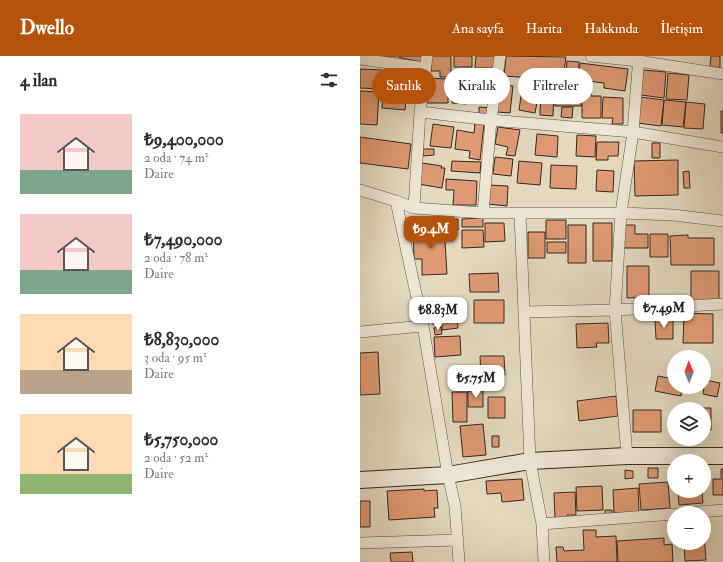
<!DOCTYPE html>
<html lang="tr">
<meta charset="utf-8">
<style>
:root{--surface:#fff;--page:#f7f7f7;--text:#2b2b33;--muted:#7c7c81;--accent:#b45309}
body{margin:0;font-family:"IM FELL Double Pica",serif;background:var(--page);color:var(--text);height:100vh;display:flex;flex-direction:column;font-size:15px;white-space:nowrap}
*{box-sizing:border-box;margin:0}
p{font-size:13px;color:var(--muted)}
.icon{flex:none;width:22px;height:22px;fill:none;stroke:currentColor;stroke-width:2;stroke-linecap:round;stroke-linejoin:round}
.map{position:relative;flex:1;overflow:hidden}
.side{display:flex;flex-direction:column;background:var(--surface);width:360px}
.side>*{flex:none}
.hud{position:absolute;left:12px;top:12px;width:291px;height:36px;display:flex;gap:8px}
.needle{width:26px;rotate:359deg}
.buttons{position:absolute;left:307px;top:294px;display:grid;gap:8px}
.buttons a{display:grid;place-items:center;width:44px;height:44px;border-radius:50%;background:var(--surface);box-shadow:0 4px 16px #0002;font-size:20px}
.price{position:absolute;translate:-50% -34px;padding:0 9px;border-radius:8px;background:#fff;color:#222;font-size:13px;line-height:26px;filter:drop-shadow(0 1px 2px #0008)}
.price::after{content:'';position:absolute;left:50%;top:24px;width:12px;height:9px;margin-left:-6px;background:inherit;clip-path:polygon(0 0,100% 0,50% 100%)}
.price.on{background:var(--accent);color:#fff}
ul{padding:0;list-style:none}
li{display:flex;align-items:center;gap:12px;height:100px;padding:0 20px}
li span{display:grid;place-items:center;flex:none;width:112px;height:80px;border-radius:0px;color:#555}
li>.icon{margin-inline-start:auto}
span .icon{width:48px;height:48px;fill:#fffc;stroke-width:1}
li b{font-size:17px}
h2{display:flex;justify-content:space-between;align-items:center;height:48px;padding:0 20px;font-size:17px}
.tag{padding:0 14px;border-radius:18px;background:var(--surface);box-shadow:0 4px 16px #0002;font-size:14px;line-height:36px}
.tag.on{background:var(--accent);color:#fff}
header{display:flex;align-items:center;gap:24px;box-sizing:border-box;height:56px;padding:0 20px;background:var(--accent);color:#fff}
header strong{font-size:19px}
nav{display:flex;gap:22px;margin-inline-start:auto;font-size:14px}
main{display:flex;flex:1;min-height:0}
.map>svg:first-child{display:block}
.building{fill:#df9a73;stroke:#352823}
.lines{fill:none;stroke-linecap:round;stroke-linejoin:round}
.street-casing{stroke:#60544a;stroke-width:12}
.secondary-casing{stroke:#352823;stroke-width:18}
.street{stroke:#ede6d5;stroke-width:11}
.secondary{stroke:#ede6d5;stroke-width:16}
</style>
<header>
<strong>Dwello</strong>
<nav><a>Ana sayfa</a><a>Harita</a><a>Hakkında</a><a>İletişim</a></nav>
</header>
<main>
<section class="side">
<h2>4 ilan<svg class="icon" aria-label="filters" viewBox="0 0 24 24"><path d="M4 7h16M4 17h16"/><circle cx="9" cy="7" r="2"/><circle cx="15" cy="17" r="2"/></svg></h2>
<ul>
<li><span style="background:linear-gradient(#f6c9c9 70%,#7fa58c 0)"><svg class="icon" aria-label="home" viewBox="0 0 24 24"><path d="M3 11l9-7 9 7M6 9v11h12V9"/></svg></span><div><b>₺9,400,000</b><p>2 oda · 74 m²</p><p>Daire</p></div></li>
<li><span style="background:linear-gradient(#f6c9c9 70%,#7fa58c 0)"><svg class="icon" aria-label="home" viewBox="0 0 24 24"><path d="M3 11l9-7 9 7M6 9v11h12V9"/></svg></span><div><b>₺7,490,000</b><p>2 oda · 78 m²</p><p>Daire</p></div></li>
<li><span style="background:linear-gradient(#ffd9b3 70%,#b9a48a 0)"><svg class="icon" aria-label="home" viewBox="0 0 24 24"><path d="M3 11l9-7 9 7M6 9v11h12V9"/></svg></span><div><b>₺8,830,000</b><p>3 oda · 95 m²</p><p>Daire</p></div></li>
<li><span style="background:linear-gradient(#ffd9b3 75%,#8fb573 0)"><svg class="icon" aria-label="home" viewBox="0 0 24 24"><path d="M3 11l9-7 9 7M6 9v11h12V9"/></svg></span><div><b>₺5,750,000</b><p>2 oda · 52 m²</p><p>Daire</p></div></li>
</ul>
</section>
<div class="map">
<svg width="363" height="506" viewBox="0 0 363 506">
<rect width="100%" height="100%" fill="#e3d9bf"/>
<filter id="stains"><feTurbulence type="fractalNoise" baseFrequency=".005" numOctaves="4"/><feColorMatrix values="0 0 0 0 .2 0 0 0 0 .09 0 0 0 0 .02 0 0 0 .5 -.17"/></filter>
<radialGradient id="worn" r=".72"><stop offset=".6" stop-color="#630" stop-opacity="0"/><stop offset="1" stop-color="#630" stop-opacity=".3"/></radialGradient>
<path class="building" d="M19 0H40V5L19 1Z
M41 0H63L61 6 41 2Z
M71 0H91V21H80V15H71Z
M94 0H112V11H94Z
M116 0H137V12H115Z
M146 0 206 1 204 15H200L199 24 144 20Z
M351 0H360V12L350 11Z
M207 5 219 6 217 32 205 31Z
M220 7 268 13 265 35 244 32V27L219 24Z
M25 11 58 14 56 33 41 31 42 26 24 24Z
M0 13 22 14 21 33 0 32Z
M283 14 306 16 304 42 281 39Z
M308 17 329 19 327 44 306 43Z
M68 22 88 23V47H67Z
M93 22H98V30H106V48L92 47Z
M108 29H131V39L120 38V47H108Z
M141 29 153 30 150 57 137 56Z
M222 31H231V40H241V62H222Z
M181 32 194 33 193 60 180 59Z
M23 33 47 35 45 54 22 52Z
M162 33 179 35 175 57 159 54Z
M195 34H221V50H195Z
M0 35 19 36 17 69 0 68Z
M243 41 263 42V68H252L253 62H242Z
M280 41 304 44 301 70 277 67Z
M304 44 326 46 323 71 302 69Z
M326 46 345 48 343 73 324 72Z
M119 51 131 52 130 60H119Z
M202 51H213L212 62 201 61Z
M361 55H363V77H361Z
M115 67 124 68 120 104 109 102 110 95 95 93 97 74 114 77Z
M73 68 94 71 91 92 70 90Z
M138 71 160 74 155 100 146 99 148 91 135 88Z
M177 78 198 80 197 101 175 99Z
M217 79 236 80 235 101 216 100Z
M0 81 51 88 48 113 0 107Z
M237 86H259L258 100H248V104H236Z
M292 87H300V102H292Z
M63 93H74V99L63 100Z
M135 101 153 103 151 120 133 118Z
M318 104V139L275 140 274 105Z
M92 105 121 106 120 117 91 115Z
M159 105 182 107 180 129 157 127Z
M62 107 82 110 81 112H85L82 132 58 128Z
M191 109 217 110 216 133 190 132Z
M237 114 254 115 253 136 236 135Z
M329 115 330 132H324L323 116Z
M86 123 117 125 116 149H93L94 134H86Z
M129 129 148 130 147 150 128 148Z
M123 162V171H102V163Z
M92 163H98V174H92Z
M186 164H206V183H186Z
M125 167H144L145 185 125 186Z
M233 167H252V205H233Z
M208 169H226V207H208Z
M260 169H275V178H288V192H260Z
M84 170 87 218 62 219V203H54L53 172Z
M102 174H123L124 191 102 192Z
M168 176H185V202H168Z
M290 178H308V201H290Z
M328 179V182H354V209H311L310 180Z
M187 186H206V197H187Z
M267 210H289V241L267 242Z
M331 215H359V247H331Z
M138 217 139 236H110L109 218Z
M114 244H144V267H114Z
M96 246 98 272 82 274V267L73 268 71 248Z
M324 257 353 258V287H323Z
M313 262V283H296L295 263Z
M248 267 249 287H236L237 291 217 292 216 268Z
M81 271 82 278 75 279 74 272Z
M100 280 101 299 75 301 74 281Z
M18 296 20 338 0 339V297Z
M120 300H144L145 319 121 320Z
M298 320 314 323V331H322L321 340 295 335Z
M345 324 360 327 357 341 343 338Z
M108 335H123V351H108Z
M92 336H107V366H93Z
M256 340 258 360 219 365 217 345Z
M128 341H145V362H128Z
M327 352H351V374H344V353H327Z
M273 354H301V376H273Z
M123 368 126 399 103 401 100 370Z
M132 380H139V391H132Z
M288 412H298V422H288Z
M361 413H363V439H353V423H361Z
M265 414 273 415V422L265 423Z
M162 423 164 444 142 446 141 437 127 438 126 425Z
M308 426 310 452 281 454 279 428Z
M242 430 243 454 217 455 216 431Z
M278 432 279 456 254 457 253 434Z
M64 433V435L77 434 78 452H74L75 461 29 464 27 435Z
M318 435H342L343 447 319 449Z
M215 436 216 459H207V461L195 462 194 437Z
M0 445H10V471H0Z
M245 454H252V461H245Z
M223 474H236V481L256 480 257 506H197L196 491H203L204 495 224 494Z
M344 479 346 504 325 505 324 487H344Z
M304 482V489L312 488 313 506H258L257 485Z
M52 496 53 506H31L30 497Z"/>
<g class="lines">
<defs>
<path id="street" d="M231 0 278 5 363 18
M0 3 65 12
M60 56 131 64 273 76 363 91
M0 134 36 145 63 270 88 419 95 450 99 506
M36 145 54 152 123 157H261L313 159 363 165
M54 152 60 56 67 0
M123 157 131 64 140 0
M160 157 170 405 182 468 184 506
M164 256 255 254 363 248
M0 276 63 270
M267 400 255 254 261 157 273 76 279 0
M327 457 363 454
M182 468 314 458
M0 487 98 484"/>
<path id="secondary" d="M0 424 88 419 170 405 267 400H363"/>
</defs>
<use href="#street" class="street-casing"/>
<use href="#secondary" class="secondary-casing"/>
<use href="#street" class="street"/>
<use href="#secondary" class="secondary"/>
</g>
<rect width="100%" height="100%" filter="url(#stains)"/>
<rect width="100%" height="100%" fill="url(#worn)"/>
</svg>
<div class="buttons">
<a><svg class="needle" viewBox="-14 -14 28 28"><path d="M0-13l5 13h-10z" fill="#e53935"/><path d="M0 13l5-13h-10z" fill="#7c7c81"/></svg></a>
<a><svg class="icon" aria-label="layers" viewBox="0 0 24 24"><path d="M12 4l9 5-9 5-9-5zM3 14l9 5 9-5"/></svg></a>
<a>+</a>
<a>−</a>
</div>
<b class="price on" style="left:71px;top:194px">₺9.4M</b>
<b class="price" style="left:304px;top:273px">₺7.49M</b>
<b class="price" style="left:78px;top:275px">₺8.83M</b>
<b class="price" style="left:116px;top:343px">₺5.75M</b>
<div class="hud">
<a class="tag on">Satılık</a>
<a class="tag">Kiralık</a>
<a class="tag">Filtreler</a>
</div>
</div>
</main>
